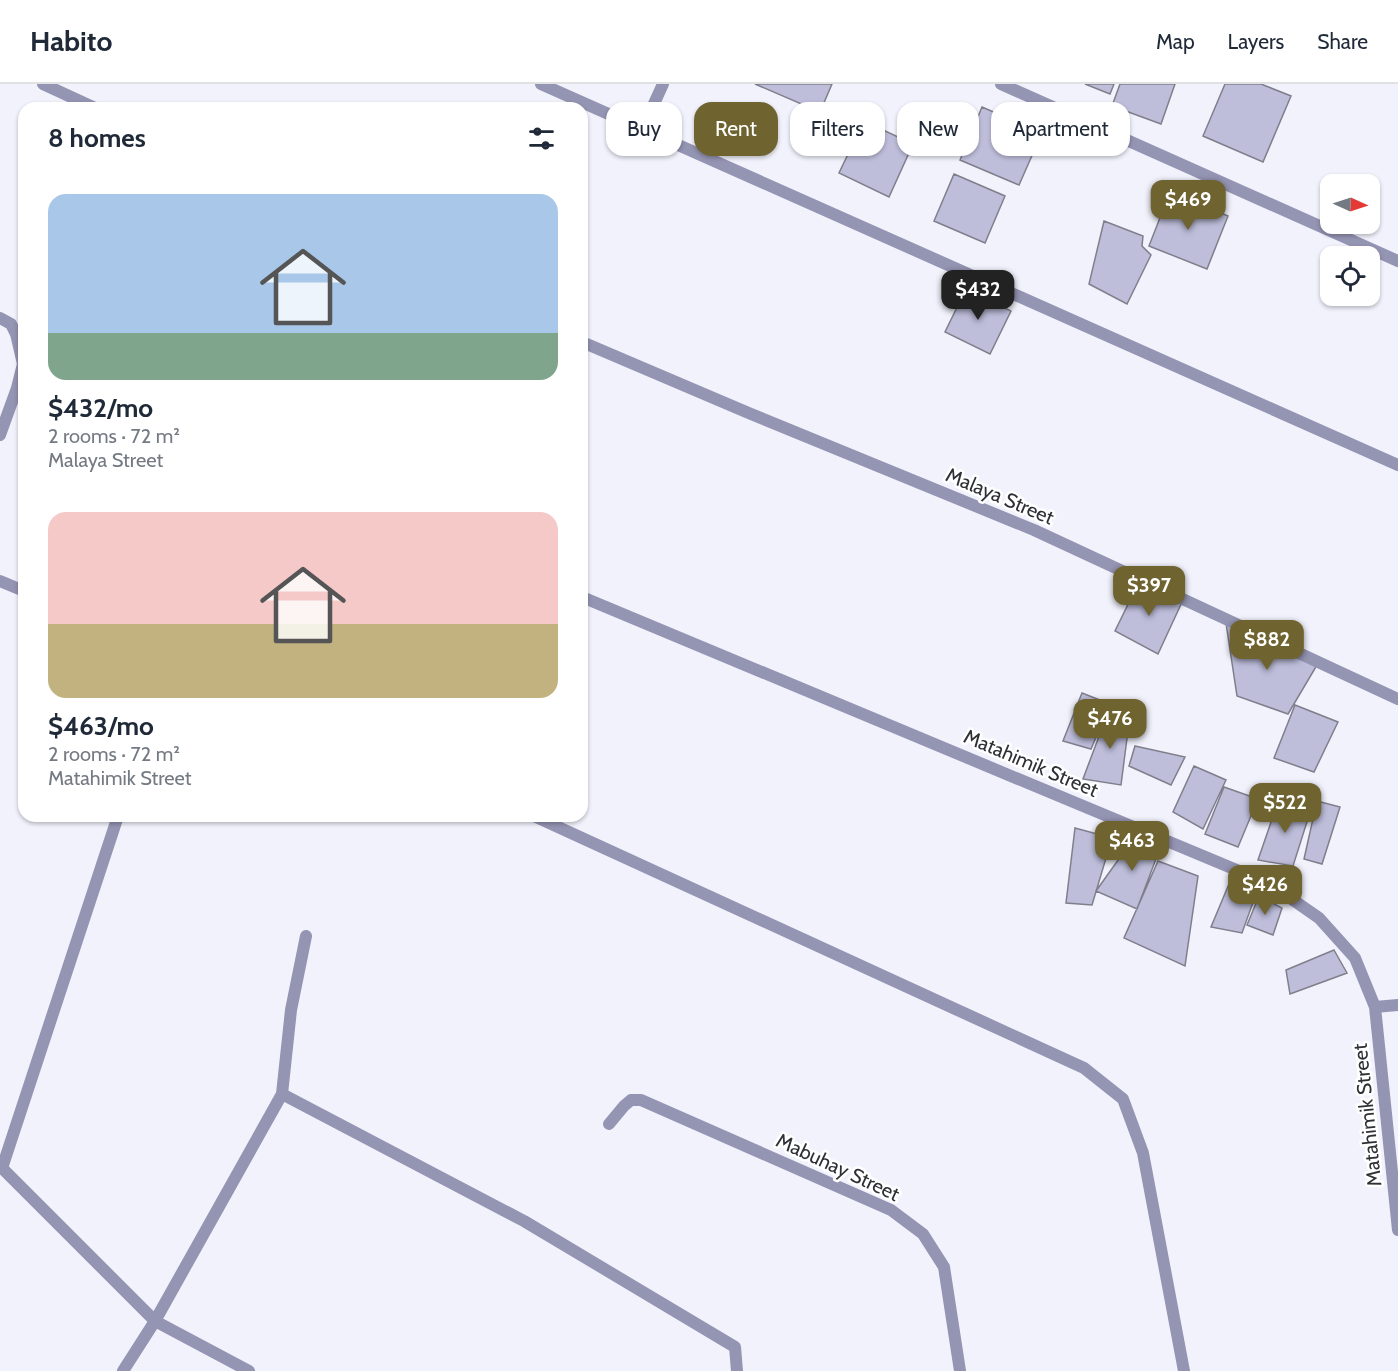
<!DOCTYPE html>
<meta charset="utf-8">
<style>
:root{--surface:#fff;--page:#f2f2f3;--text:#1f2937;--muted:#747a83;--line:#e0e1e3;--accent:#6f6330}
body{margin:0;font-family:Cabin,sans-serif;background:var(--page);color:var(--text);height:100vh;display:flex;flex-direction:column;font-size:22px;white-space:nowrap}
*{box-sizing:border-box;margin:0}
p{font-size:20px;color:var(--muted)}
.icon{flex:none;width:33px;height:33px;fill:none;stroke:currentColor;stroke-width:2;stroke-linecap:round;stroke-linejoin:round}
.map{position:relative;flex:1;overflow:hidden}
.sheet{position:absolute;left:18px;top:18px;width:570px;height:720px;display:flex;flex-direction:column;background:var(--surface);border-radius:18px;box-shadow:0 2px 4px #0004}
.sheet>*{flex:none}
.top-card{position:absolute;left:606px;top:18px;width:570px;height:54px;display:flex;gap:12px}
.needle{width:39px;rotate:93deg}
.tools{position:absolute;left:1320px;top:90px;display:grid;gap:12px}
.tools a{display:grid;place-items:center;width:60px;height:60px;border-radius:12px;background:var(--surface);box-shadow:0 2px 4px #0004;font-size:30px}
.price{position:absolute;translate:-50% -51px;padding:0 14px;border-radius:12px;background:var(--accent);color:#fff;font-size:20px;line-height:39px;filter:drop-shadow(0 2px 3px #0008)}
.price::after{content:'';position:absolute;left:50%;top:36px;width:18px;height:14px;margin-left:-9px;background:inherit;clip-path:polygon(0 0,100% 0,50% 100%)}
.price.active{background:#222;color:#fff}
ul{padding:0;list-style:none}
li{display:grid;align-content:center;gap:12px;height:318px;padding:0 30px}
li span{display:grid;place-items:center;height:186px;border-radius:18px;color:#555}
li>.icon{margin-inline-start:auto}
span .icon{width:108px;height:108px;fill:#fffc;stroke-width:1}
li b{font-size:26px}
h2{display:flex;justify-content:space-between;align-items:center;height:72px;padding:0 30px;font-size:26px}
.chip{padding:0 21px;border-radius:18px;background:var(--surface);box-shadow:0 2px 4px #0004;font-size:21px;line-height:54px}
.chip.active{background:var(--accent);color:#fff}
header{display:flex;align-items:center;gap:36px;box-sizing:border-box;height:84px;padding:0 30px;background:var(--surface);border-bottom:2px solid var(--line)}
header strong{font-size:28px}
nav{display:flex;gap:33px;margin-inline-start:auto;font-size:21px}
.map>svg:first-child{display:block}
.building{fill:#bebedb;stroke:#7f7f8c;stroke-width:1.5}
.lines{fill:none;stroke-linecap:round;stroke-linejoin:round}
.minor{stroke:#9494b3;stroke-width:12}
.labels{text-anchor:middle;stroke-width:5;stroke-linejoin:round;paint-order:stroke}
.street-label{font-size:20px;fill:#2f3035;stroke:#fff}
</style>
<header>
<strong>Habito</strong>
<nav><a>Map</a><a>Layers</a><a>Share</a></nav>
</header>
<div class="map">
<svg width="1398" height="1287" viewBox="0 0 1398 1287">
<rect width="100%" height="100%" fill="#f2f2fd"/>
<path class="building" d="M755 0H832L820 28Z
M1085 0H1114L1110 10Z
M1120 0H1175L1161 40 1112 22Z
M1225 0H1261L1291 12 1263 78 1203 52Z
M982 23 1042 49 1019 101 960 76Z
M864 37 913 60 889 113 839 89Z
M954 90 1005 112 985 159 934 137Z
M1170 108 1228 132 1207 185 1149 162Z
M1104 137 1143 152 1142 162 1151 171 1127 220 1089 200Z
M966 205 1011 227 990 270 945 248Z
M1139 498 1182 518 1158 570 1115 547Z
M1226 539 1317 581 1288 630 1237 612Z
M1082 609 1110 620 1091 665 1063 657Z
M1295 621 1338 638 1314 688 1274 674Z
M1110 623 1130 631 1121 701 1083 695Z
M1135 662 1185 673 1171 701 1129 682Z
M1194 682 1226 696 1203 745 1173 728Z
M1224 703 1258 715 1238 763 1205 750Z
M1317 717 1340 723 1322 780 1304 775Z
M1278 718 1311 725 1293 782 1258 776Z
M1075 744 1112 754 1092 821 1066 819Z
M1136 751 1162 759 1137 825 1096 807Z
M1158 777 1198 792 1185 882 1124 854Z
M1229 800 1256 810 1242 849 1211 843Z
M1259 812 1282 824 1273 851 1247 841Z
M1334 866 1347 889 1290 910 1286 886Z"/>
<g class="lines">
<path class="minor" d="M43 0 95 24
M541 0 1398 381
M1001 0 1398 177
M642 46 663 0
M0 234 11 240 16 250 23 280 17 304 0 351
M582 258 751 330 1034 446 1398 615
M0 497 24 507
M582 513 1270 800 1319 834 1355 874 1375 923 1398 1146
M118 732 2 1084 155 1237 249 1287
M534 732 1084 984 1123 1015 1143 1069 1184 1287
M1375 923 1398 921
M282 1010 524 1137 735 1263 737 1287
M609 1040 624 1022 631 1016H641L891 1126 923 1150 944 1183 960 1287
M123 1287 155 1237 282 1010 291 926 306 852"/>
</g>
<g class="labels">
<g class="street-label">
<text transform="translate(1000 412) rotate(23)" y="7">Malaya Street</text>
<text transform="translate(1031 679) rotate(23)" y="7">Matahimik Street</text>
<text transform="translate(1367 1031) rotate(-96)" y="7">Matahimik Street</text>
<text transform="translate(838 1083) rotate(25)" y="7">Mabuhay Street</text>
</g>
</g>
</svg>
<div class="tools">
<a><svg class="needle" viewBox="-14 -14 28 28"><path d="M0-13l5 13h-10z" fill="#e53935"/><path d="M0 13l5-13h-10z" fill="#747a83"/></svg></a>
<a><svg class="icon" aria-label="locate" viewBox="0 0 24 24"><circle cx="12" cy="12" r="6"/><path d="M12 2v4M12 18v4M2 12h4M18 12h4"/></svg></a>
</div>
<b class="price" style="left:1188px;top:147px">$469</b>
<b class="price active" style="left:978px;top:237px">$432</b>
<b class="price" style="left:1149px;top:533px">$397</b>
<b class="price" style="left:1267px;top:587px">$882</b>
<b class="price" style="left:1110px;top:666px">$476</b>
<b class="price" style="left:1285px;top:750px">$522</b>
<b class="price" style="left:1132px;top:788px">$463</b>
<b class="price" style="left:1265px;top:832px">$426</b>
<div class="top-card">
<a class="chip">Buy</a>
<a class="chip active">Rent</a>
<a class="chip">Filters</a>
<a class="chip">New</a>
<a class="chip">Apartment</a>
</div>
<section class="sheet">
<h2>8 homes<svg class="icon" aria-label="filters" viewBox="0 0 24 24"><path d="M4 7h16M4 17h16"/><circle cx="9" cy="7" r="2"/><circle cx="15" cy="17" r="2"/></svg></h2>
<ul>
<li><span style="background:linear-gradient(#a9c7e8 75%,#7fa58c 0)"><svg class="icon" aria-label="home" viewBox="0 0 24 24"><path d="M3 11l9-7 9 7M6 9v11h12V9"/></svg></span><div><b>$432/mo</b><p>2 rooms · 72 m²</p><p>Malaya Street</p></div></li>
<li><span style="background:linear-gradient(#f6c9c9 60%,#c2b280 0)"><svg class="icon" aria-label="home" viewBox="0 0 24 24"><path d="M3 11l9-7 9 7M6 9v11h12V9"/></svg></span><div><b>$463/mo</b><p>2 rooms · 72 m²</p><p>Matahimik Street</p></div></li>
</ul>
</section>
</div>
